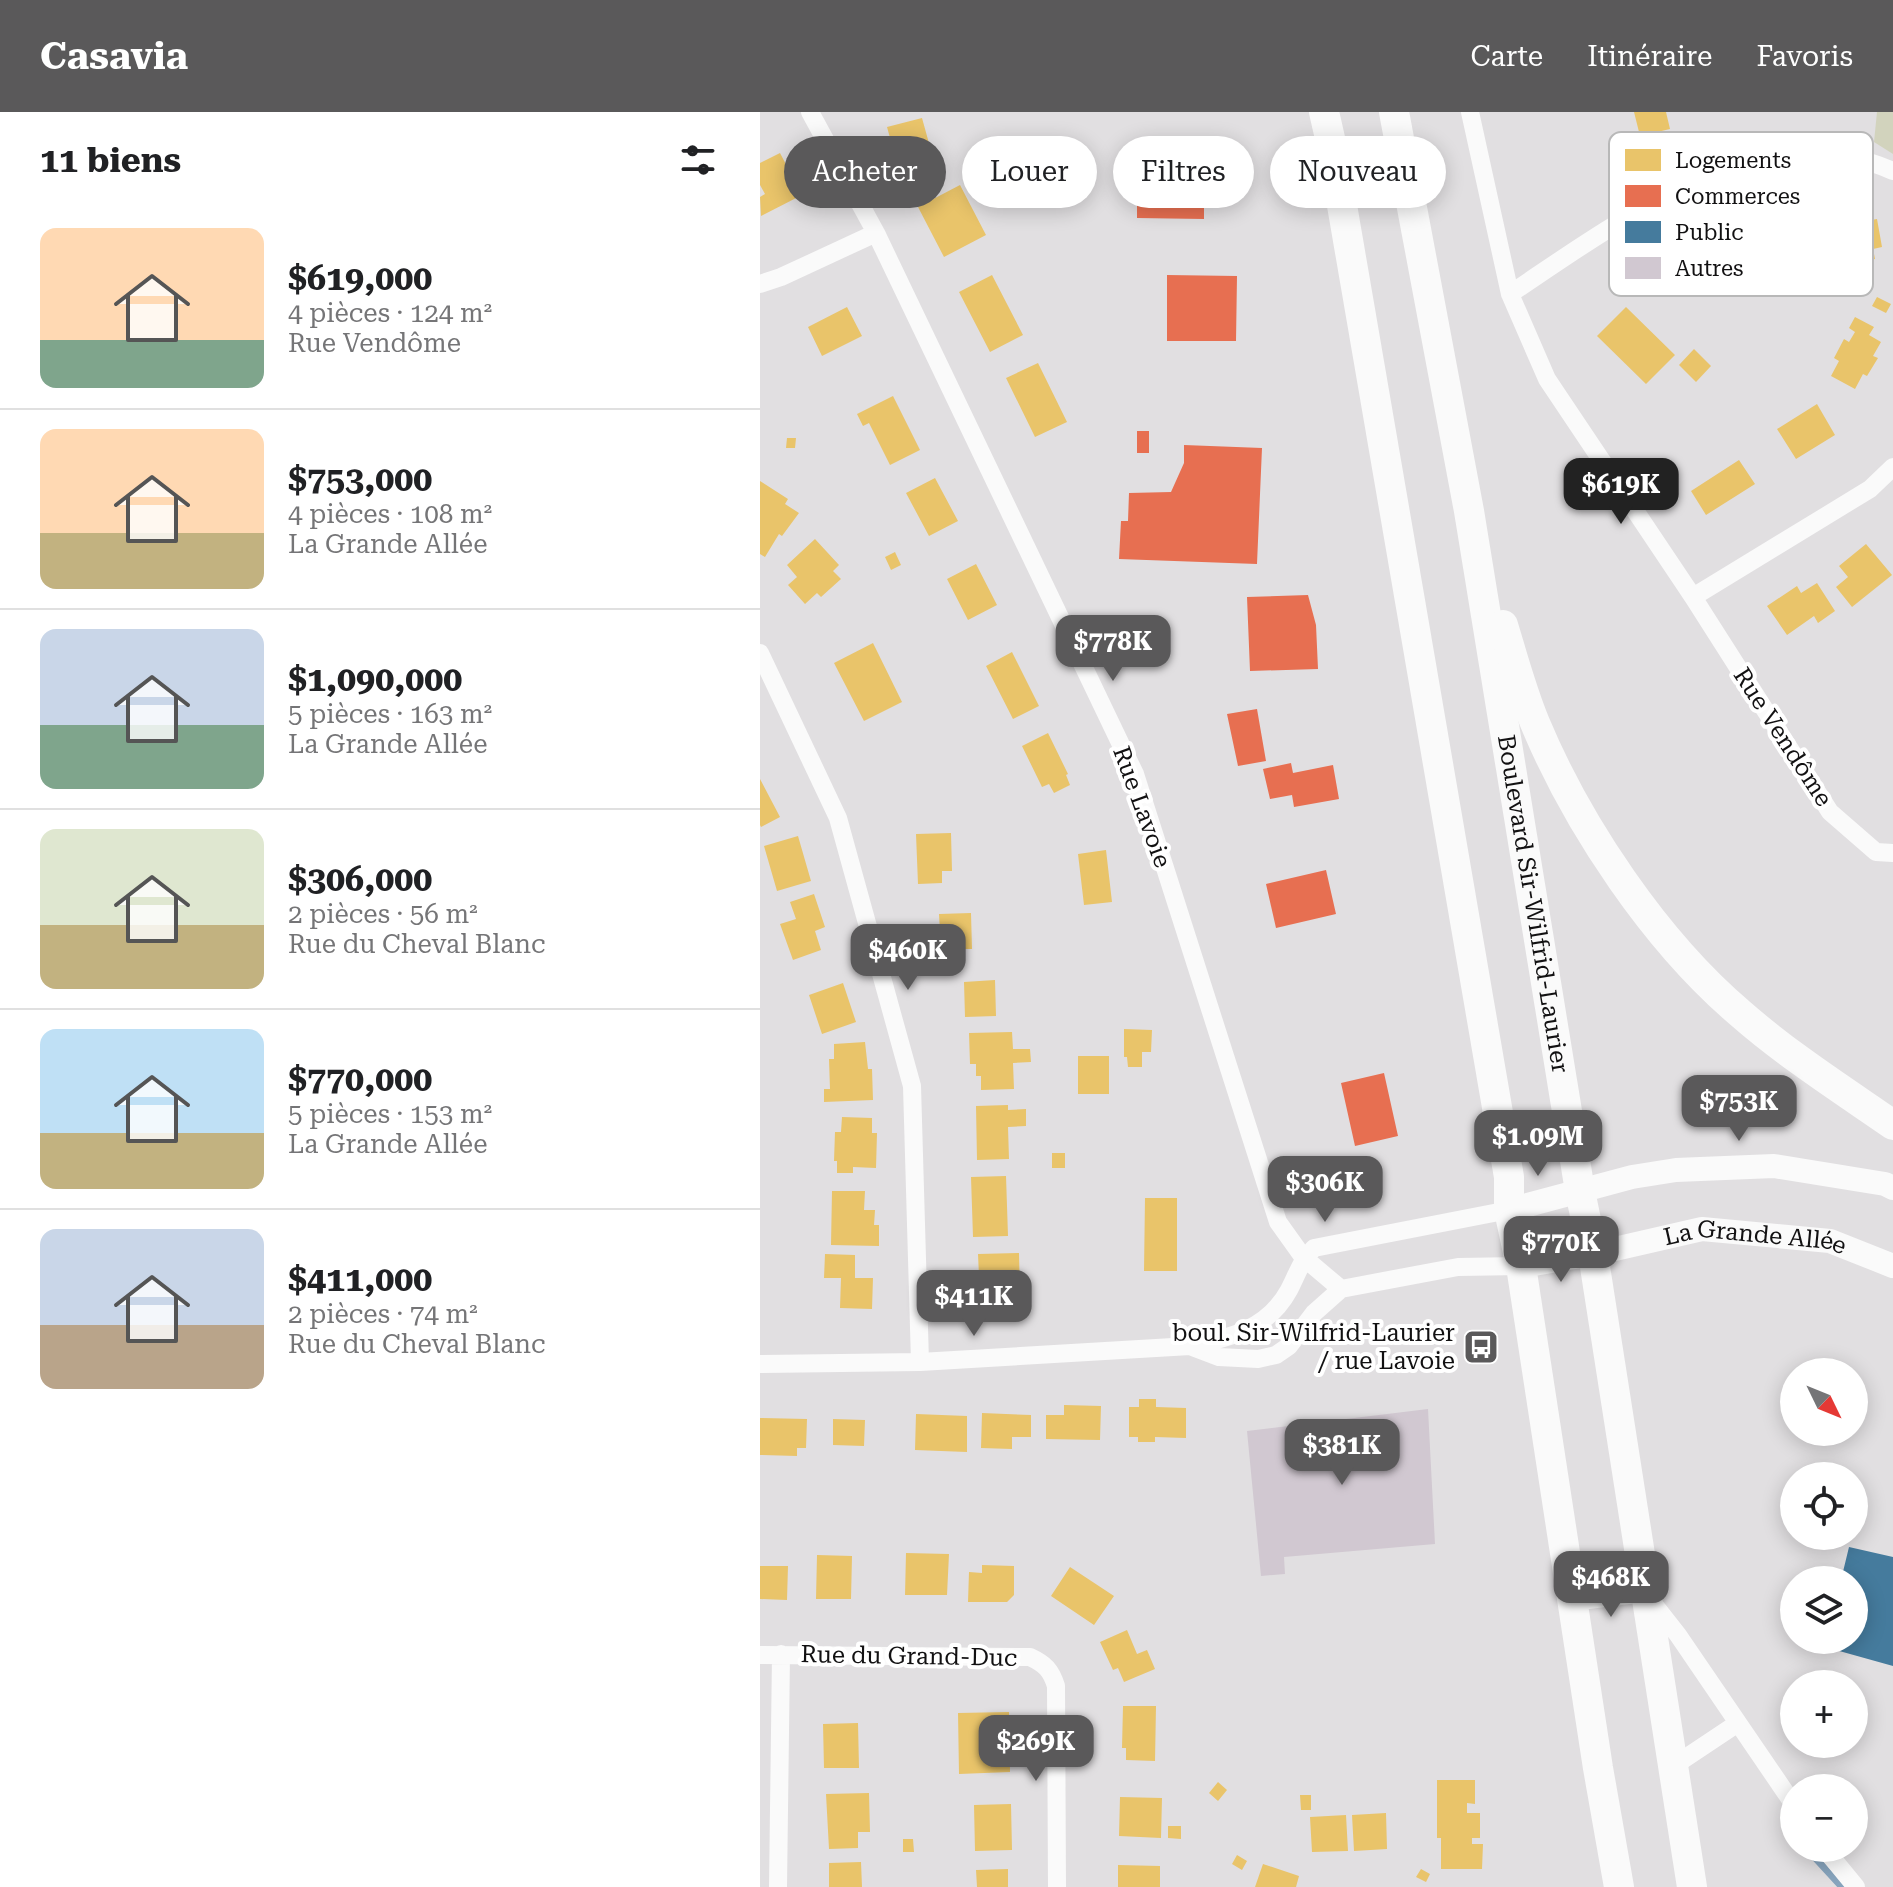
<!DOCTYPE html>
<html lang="fr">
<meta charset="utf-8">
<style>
:root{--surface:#fff;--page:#f6f6f6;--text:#202124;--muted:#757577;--line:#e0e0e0;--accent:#5a595a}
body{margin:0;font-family:"Roboto Serif",serif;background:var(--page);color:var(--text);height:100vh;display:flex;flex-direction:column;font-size:30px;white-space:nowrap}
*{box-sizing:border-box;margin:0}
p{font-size:26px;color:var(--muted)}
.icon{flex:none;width:44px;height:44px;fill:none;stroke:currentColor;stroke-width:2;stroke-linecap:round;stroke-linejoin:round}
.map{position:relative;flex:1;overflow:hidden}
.drawer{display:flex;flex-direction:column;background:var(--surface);width:760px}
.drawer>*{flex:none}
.banner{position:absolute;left:24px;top:24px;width:760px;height:72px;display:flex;gap:16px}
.needle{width:52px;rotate:133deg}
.fabs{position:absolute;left:1020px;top:1246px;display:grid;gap:16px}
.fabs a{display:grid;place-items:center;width:88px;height:88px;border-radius:50%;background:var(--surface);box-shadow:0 4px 20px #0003;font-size:40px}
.price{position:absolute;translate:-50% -68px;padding:0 18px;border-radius:16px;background:var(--accent);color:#fff;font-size:26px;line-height:52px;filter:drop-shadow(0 2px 4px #0008)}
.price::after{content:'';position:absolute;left:50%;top:48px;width:24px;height:18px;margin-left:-12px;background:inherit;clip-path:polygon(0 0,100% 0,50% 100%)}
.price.on{background:#222;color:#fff}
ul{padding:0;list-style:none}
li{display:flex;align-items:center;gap:24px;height:200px;padding:0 40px}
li+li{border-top:2px solid var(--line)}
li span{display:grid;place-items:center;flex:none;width:224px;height:160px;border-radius:16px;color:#555}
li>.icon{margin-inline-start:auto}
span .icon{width:96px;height:96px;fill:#fffc;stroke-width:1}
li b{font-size:34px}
h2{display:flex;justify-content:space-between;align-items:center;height:96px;padding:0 40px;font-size:34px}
.pill{padding:0 28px;border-radius:36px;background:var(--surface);box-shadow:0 4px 20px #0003;font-size:28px;line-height:72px}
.pill.on{background:var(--accent);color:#fff}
header{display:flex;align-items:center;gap:48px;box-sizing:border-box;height:112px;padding:0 40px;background:var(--accent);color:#fff}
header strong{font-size:38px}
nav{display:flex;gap:44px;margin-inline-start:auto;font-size:28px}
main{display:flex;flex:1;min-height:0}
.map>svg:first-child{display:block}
.green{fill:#d2d3bd}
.homes{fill:#e9c46a}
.shops{fill:#e76f51}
.public{fill:#457b9d}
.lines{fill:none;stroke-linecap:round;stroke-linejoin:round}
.stream{stroke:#87a4bd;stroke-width:7}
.building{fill:#d1c8d1}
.minor{stroke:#fafafa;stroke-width:18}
.tertiary{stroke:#fafafa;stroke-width:24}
.primary{stroke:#fafafa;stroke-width:30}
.labels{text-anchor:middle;stroke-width:8;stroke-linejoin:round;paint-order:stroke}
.street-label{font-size:24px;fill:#121112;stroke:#fff}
.poi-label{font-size:24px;fill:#121112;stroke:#fff;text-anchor:end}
.key{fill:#fff;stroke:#b8b8b8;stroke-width:2}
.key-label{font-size:22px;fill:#121112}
</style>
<header>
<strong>Casavia</strong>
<nav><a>Carte</a><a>Itinéraire</a><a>Favoris</a></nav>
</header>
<main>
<section class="drawer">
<h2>11 biens<svg class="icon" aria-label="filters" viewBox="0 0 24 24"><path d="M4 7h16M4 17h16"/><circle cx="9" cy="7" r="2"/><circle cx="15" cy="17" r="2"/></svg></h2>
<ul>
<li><span style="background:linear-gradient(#ffd9b3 70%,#7fa58c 0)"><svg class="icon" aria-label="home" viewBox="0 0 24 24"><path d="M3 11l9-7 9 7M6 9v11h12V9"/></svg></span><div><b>$619,000</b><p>4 pièces · 124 m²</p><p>Rue Vendôme</p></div></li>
<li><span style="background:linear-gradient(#ffd9b3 65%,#c2b280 0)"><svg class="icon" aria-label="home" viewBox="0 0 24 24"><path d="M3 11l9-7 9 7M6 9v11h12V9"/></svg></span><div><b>$753,000</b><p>4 pièces · 108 m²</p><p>La Grande Allée</p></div></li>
<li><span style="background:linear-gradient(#c9d6e8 60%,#7fa58c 0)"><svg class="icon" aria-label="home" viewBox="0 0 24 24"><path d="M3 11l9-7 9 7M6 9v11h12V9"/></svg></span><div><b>$1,090,000</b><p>5 pièces · 163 m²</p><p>La Grande Allée</p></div></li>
<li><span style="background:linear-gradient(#dfe7d0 60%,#c2b280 0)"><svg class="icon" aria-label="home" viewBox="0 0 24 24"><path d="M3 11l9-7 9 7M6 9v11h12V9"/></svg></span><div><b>$306,000</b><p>2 pièces · 56 m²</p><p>Rue du Cheval Blanc</p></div></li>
<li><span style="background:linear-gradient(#bfe0f5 65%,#c2b280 0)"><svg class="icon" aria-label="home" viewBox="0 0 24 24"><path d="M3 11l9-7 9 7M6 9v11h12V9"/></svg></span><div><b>$770,000</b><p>5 pièces · 153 m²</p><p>La Grande Allée</p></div></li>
<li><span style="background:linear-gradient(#c9d6e8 60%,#b9a48a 0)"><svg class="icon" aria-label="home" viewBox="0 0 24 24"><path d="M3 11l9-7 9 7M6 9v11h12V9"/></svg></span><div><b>$411,000</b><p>2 pièces · 74 m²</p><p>Rue du Cheval Blanc</p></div></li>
</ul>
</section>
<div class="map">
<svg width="1133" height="1775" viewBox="0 0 1133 1775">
<rect width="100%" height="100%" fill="#e1dfe1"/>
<path class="green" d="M1117 0H1133V42L1114 30Z"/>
<path class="homes" d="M874 0H906L910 17 880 24Z
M162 6 175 53 140 62 127 15Z
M20 41 42 83 1 104 0 85 5 82 0 73V51Z
M200 73 226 123 184 145 158 95Z
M1117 107 1122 135 1113 137 1115 147 1099 150 1097 140 1077 143 1072 115Z
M232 163 263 223 230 240 199 180Z
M1117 185 1131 192 1126 201 1112 194Z
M87 195 102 224 62 244 48 215Z
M866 195 915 243 886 272 837 224Z
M1095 205 1114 215 1109 223 1121 230 1113 244 1118 246 1107 264 1103 262 1095 277 1071 264 1079 249 1074 246 1084 227 1089 230 1095 220 1089 216Z
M934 237 951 254 936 270 919 253Z
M278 251 307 310 275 325 246 266Z
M133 284 160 338 130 353 109 311 103 314 97 302Z
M1057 292 1075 323 1036 347 1017 317Z
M27 326H36L35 336H26Z
M979 348 995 372 946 403 931 379Z
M175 366 198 409 169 424 146 381Z
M0 369 28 387 25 392 39 401 22 424 19 422 5 445 0 442Z
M55 427 79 453 73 459 81 467 61 485 57 481 45 492 28 473 37 465 27 453Z
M1106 432 1132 463 1092 495 1076 475 1088 465 1079 454Z
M135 440 141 453 131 458 125 445Z
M216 452 237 493 208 508 187 467Z
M1057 471 1075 499 1058 511 1054 504 1027 523 1007 494 1037 474 1041 481Z
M113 531 142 590 104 609 74 551Z
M252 540 279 594 253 607 226 554Z
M288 621 308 662 306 663 310 673 294 681 289 672 282 675 262 634Z
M0 667 20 705 1 715 0 713Z
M191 721 192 759H182V771L158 772 156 722Z
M38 724 51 769 17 779 4 734Z
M346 738 352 790 324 793 318 742Z
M54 782 65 815 55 819 61 838 33 848 20 812 36 807 30 790Z
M211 801 212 837H181L179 802Z
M235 868 236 904 205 905 204 870Z
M83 871 96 910 62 922 49 883Z
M364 917 392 918 391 940H382V955H368L367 945H364Z
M252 920 253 937H270L271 950 253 951 254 977 221 978V964H216V952H210L209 921Z
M105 930 108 957H112L113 988 64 990V977H70L69 947H74V932Z
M318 944H349V982H318Z
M248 993V998L266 997V1014L248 1015 249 1047 217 1048 216 994Z
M82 1005 112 1006V1021H117L116 1056 93 1055V1061H77V1049H74L75 1020H81Z
M292 1041H305V1056H292Z
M246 1064 248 1124 213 1125 211 1065Z
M72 1079H105L104 1098H115L114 1113H119V1134L71 1133Z
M385 1086H417V1159H384Z
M259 1141 260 1185 220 1186 218 1142Z
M65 1142 95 1143V1166H113L112 1197 80 1196 81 1166H64Z
M379 1287H396V1295L426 1296V1326L395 1325V1330H378V1325H369V1295H379Z
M304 1293 341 1294 340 1328 286 1327V1303H304Z
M222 1301 271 1303V1325H252V1337L221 1336Z
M156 1302 207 1304V1340L155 1338Z
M0 1306 47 1307 46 1336H37V1344L0 1343Z
M73 1307 105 1308 104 1334 73 1333Z
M146 1441 189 1442 187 1483H145Z
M57 1443 92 1444 91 1487H56Z
M222 1453 254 1454V1483L247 1490H208L209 1460 222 1461Z
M0 1454H28L27 1488 0 1487Z
M310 1455 354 1484 334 1513 291 1484Z
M367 1518 377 1542 387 1538 395 1557 364 1570 358 1556 353 1558 340 1530Z
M363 1594H396L395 1649 366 1648V1636H362Z
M249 1600 250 1660 199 1662 198 1601Z
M98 1611 99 1656H64L63 1612Z
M677 1668H715V1692L707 1691V1701H720V1726H712V1732H723L722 1757H681V1726H677Z
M458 1670 467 1678 458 1689 449 1681Z
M109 1681 110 1720H98V1736L69 1737 66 1682Z
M540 1683H551V1698H541Z
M360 1685 402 1686 401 1726 359 1724Z
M251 1692 252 1738 215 1739 214 1693Z
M626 1701 627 1737 594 1739 592 1703Z
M586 1703 588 1739 552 1740 550 1705Z
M408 1714H421V1727L408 1726Z
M143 1727H153L154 1740H143Z
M477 1743 487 1749 482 1758 472 1752Z
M101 1750 102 1775H69V1751Z
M503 1752 539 1764 536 1775H495Z
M358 1753 400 1754V1775H358Z
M248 1757V1775H217L216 1758Z
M661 1757 670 1762 666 1770 656 1765Z"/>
<path class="shops" d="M377 49H444V107L377 106Z
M407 163 477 164 476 229H407Z
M377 319H389V341H377Z
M424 333 502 336 497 452 359 447 361 409H368L369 381 411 380 424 351Z
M548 483 556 513 558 557 490 559 487 485Z
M497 597 506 649 478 654 467 602Z
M531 651 533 661 573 653 579 687 534 695 532 683 510 687 503 657Z
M566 758 576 802 516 816 506 772Z
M624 961 638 1024 595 1034 581 971Z"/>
<path class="public" d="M1089 1435 1133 1445V1554L1065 1535 1067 1528H1094V1468H1081Z"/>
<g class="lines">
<path class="stream" d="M1026 1714 1034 1722
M1046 1736 1082 1775"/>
</g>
<path class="building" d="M668 1297 675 1432 524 1445 525 1462 501 1464 487 1319Z"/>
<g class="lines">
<path class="minor" d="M50 0 116 121 375 662 518 1110 543 1145 581 1177
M710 0 750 182 787 267 933 485 1070 700 1116 740 1133 741
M0 172 21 165 116 121
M750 182C855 112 1001 0 1133 59
M933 485 1110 377 1133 355
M0 541 78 706 152 974 160 1250
M430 1234 459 1245 498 1247 516 1243 529 1234 554 1201 581 1177 698 1155 761 1154
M0 1252 160 1250 430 1234C470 1226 508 1217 529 1178 537 1163 541 1148 554 1136L749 1098
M812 1490 885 1481 918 1523 1034 1693
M0 1543 270 1545C285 1552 291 1558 296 1574L297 1775
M912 1655 978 1611
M1064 1736 1096 1775
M18 1775 21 1542"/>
<g class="tertiary">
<path d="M749 1098 872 1065 916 1058 1014 1054 1125 1072 1133 1076"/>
<path id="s1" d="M761 1154 833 1142 942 1117 1070 1129 1133 1154"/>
</g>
<g class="primary">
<path d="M564 0 572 35 749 1065V1098L761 1154 838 1656 859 1775"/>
<path id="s2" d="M634 0 709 399 820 1079 833 1142 932 1775"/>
<path d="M743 513C753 546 762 580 775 611 818 714 896 830 981 902 1028 943 1081 977 1133 1013"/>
</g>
</g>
<defs>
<symbol id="bus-square" viewBox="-11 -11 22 22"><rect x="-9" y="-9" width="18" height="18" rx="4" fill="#5a595a" stroke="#fff"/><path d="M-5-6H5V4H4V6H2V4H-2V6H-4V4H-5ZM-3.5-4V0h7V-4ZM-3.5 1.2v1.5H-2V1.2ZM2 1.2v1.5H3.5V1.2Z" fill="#fff"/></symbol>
</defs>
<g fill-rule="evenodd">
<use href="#bus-square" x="701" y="1215" width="40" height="40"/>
</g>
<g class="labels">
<g class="street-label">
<text transform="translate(1023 625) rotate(57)" y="8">Rue Vendôme</text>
<text transform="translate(382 695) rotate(70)" y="8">Rue Lavoie</text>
<text dy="8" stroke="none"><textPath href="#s2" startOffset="804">Boulevard Sir-Wilfrid-Laurier</textPath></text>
<text dy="8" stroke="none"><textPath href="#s1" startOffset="238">La Grande Allée</textPath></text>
<text transform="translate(149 1544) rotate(1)" y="8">Rue du Grand-Duc</text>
</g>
<g class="poi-label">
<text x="695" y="1229">boul. Sir-Wilfrid-Laurier<tspan x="695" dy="28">/ rue Lavoie</tspan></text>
</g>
</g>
<rect x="849" y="20" width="264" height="164" rx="12" class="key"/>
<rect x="865" y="37" width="36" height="22" fill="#e9c46a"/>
<rect x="865" y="73" width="36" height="22" fill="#e76f51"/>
<rect x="865" y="109" width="36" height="22" fill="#457b9d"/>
<rect x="865" y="145" width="36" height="22" fill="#d1c8d1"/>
<g class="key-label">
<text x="915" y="56">Logements</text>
<text x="915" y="92">Commerces</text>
<text x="915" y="128">Public</text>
<text x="915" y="164">Autres</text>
</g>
</svg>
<div class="fabs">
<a><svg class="needle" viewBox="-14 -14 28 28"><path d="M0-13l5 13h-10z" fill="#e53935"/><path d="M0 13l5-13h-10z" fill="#757577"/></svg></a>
<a><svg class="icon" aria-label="locate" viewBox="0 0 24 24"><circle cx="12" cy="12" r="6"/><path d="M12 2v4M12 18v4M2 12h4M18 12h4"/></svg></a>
<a><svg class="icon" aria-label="layers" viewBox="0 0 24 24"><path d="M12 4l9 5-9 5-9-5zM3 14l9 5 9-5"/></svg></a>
<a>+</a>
<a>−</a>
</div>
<b class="price on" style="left:861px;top:414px">$619K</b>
<b class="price" style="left:353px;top:571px">$778K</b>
<b class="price" style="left:148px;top:880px">$460K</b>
<b class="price" style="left:979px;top:1031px">$753K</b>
<b class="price" style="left:778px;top:1066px">$1.09M</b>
<b class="price" style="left:565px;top:1112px">$306K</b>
<b class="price" style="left:801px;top:1172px">$770K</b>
<b class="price" style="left:214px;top:1226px">$411K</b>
<b class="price" style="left:582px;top:1375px">$381K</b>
<b class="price" style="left:851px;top:1507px">$468K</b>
<b class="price" style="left:276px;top:1671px">$269K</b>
<div class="banner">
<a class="pill on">Acheter</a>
<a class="pill">Louer</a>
<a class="pill">Filtres</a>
<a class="pill">Nouveau</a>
</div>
</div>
</main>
